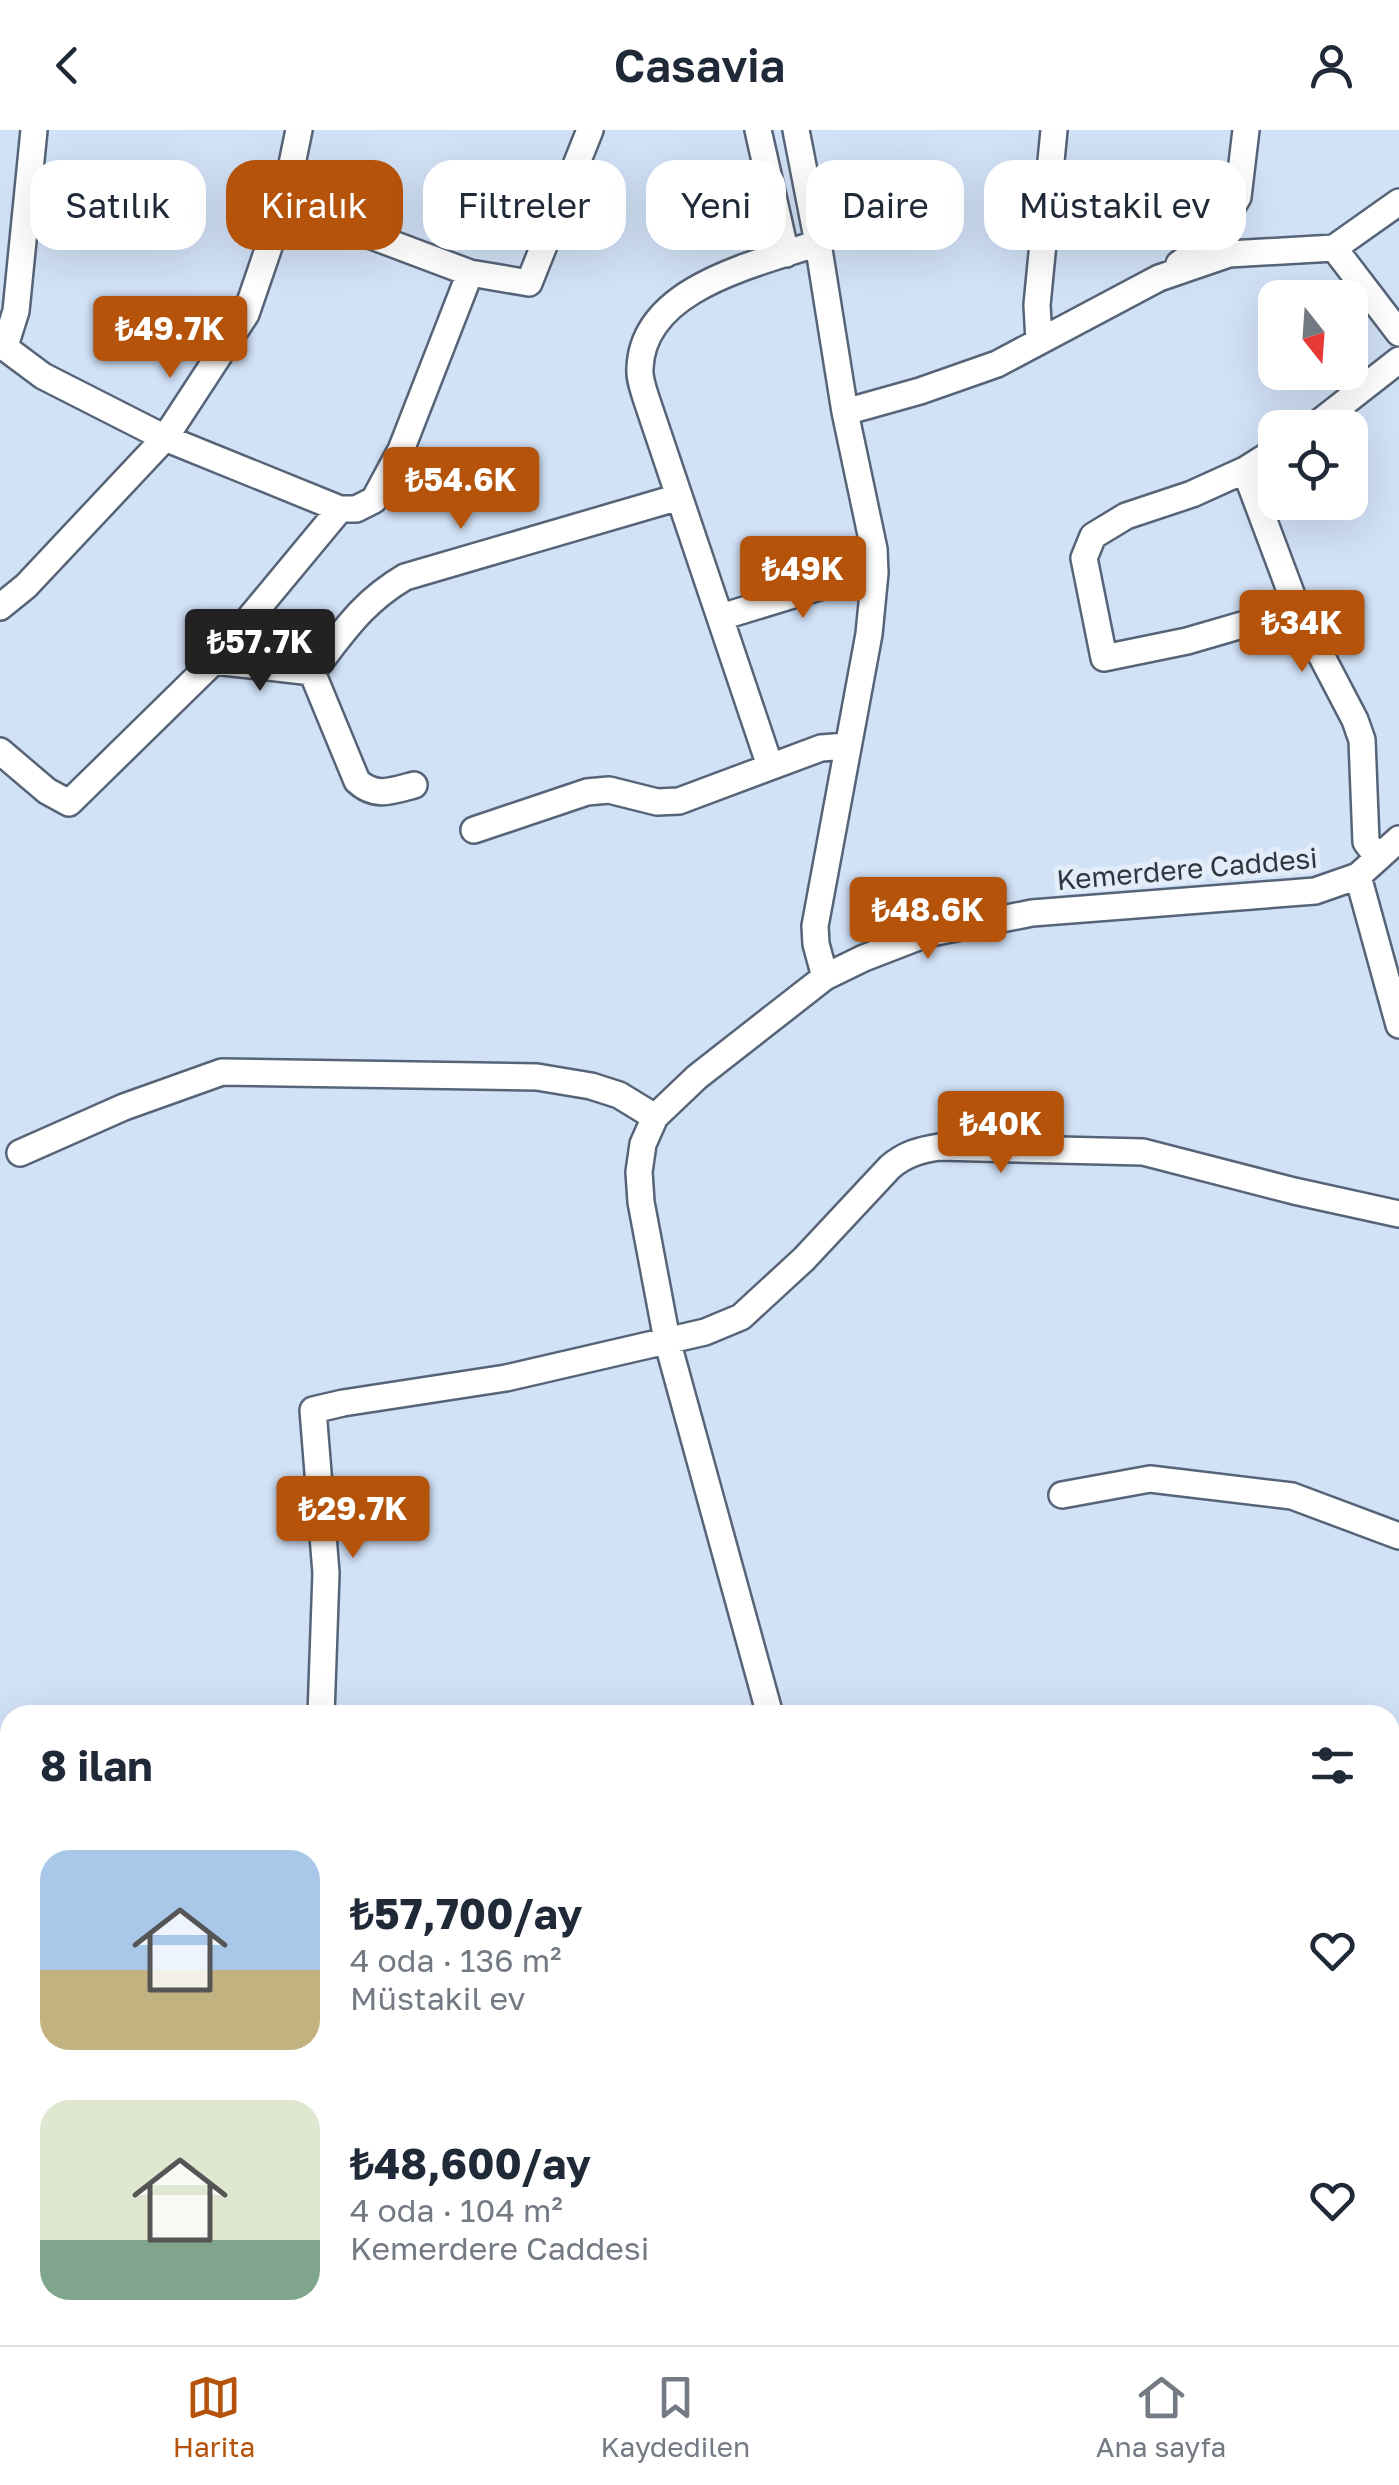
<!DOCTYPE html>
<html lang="tr">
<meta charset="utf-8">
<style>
:root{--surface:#fff;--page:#f6f6f7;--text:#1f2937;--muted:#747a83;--line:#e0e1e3;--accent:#b45309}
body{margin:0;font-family:"Golos Text",sans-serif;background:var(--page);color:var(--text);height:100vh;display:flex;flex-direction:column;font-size:38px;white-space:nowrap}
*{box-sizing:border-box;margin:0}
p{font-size:32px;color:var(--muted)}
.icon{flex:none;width:55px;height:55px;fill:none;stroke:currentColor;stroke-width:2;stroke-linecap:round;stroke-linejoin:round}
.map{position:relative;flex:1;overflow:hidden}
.side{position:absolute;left:0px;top:1575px;width:1400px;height:640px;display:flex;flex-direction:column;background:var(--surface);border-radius:30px 30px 0 0;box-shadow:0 10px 40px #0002}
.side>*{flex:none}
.guide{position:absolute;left:30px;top:30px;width:1340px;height:90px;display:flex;gap:20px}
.needle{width:65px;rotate:163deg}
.buttons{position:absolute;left:1258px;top:150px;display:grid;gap:20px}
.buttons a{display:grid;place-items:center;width:110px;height:110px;border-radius:20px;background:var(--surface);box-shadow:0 10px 40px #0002;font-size:50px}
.price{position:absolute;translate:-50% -85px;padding:0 22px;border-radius:10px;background:var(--accent);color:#fff;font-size:32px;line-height:65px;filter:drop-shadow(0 2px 5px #0008)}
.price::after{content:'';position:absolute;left:50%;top:60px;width:30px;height:22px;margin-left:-15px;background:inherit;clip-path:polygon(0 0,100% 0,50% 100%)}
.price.current{background:#222;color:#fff}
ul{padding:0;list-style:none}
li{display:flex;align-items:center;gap:30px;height:250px;padding:0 40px}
li span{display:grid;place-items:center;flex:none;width:280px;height:200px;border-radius:30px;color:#555}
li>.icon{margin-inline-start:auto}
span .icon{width:120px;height:120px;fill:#fffc;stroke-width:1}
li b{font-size:42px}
h2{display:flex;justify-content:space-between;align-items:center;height:120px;padding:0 40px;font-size:42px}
.pill{padding:0 35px;border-radius:30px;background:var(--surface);box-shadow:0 10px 40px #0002;font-size:35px;line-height:90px}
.pill.current{background:var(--accent);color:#fff}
header{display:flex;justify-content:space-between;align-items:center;height:130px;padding:0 40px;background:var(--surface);font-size:45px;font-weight:600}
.menu{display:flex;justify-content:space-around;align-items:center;height:140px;border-top:2px solid var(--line);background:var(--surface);font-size:28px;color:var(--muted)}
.menu a{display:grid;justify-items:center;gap:5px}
.menu .current{color:var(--accent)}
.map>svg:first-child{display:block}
.forest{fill:#77aef5}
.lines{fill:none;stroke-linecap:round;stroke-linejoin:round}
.minor-casing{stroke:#566477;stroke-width:30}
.major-casing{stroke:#fff;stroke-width:35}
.highway-casing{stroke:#fff;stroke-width:40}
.minor{stroke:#fff;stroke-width:25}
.major{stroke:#f1b5a1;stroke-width:30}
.highway{stroke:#e88363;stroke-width:35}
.labels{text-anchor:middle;stroke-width:10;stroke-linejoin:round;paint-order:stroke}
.street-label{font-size:28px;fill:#2f363e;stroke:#e3edfa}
</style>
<header><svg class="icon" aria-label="back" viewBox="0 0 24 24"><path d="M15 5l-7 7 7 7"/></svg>Casavia<svg class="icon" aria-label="person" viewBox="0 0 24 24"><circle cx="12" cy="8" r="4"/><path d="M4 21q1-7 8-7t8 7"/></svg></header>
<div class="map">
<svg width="1399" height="2215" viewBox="0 0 1399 2215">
<rect width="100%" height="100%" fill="#d1e1f6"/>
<path class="forest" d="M1399 2122V2215H1231L1249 2205H1390V2127Z"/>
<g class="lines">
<defs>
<path id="minor" d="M758 0 786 124
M796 0 818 113 845 282 874 419 875 443 869 504 815 796 816 814 825 847
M284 73 470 143
M1334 118 1399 203
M1179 134 1212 110 1238 67 1246 0
M1039 211 1037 175 1054 0
M0 214 43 246 165 308 340 379 214 531 69 673 47 661 0 621
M5 216 16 181 34 0
M845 282 920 261 997 234 1159 148 1229 124 1334 118 1399 72
M1312 298 1399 230
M1275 321 1245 340 1192 364 1126 386 1093 406 1084 428 1104 528 1187 511 1297 479
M1245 340 1297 479 1355 590 1362 610 1366 712 1378 728
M340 379H356L374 370 401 320 470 143 529 153 590 0
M0 477 26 456 165 308 246 184 284 73 299 0
M721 487 862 444 875 443
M214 531 312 542
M312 542C343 503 361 473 405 447L679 367
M312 542 357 651C375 668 392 661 414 655
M770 636 646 268C643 258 639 248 640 238 643 157 757 134 818 113
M474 700 587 662 609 660 657 672 679 671 821 618 847 616
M1358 746 1399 895
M20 1023 124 977 222 942 537 947 591 956 619 965 655 987
M1062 1365 1150 1349 1292 1366 1399 1406
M321 1585 326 1443 313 1280 343 1273 506 1248 705 1202 741 1187 804 1129 890 1037C905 1024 920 1020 939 1017L1143 1022 1294 1061 1399 1084
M770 1585 667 1210 641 1072 639 1042 643 1014 655 987 697 947 825 847 864 828 926 804 1032 783 1315 761 1358 746 1399 709
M1390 1689 1399 1690
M796 2205V2215"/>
<path id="major" d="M1390 2020 1399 2016
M959 2215 981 2205
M1132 2215 1151 2205"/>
<path id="highway" d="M1390 2091 1399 2086
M1188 2215 1202 2205"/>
</defs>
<use href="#minor" class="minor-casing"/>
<use href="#major" class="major-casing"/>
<use href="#highway" class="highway-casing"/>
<use href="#minor" class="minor"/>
<use href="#major" class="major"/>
<use href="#highway" class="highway"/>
</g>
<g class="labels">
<g class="street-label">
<text transform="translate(1187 739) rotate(-5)" y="10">Kemerdere Caddesi</text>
</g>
</g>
</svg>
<div class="buttons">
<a><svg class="needle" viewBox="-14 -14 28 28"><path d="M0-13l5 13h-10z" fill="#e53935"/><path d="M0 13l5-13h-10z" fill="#747a83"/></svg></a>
<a><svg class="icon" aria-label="locate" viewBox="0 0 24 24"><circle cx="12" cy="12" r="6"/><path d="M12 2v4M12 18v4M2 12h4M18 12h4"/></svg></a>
</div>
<b class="price" style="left:170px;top:251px">₺49.7K</b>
<b class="price" style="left:461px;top:402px">₺54.6K</b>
<b class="price" style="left:803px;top:491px">₺49K</b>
<b class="price" style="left:1302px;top:545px">₺34K</b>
<b class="price current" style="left:260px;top:564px">₺57.7K</b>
<b class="price" style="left:928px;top:832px">₺48.6K</b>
<b class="price" style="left:1001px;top:1046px">₺40K</b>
<b class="price" style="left:353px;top:1431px">₺29.7K</b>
<div class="guide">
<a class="pill">Satılık</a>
<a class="pill current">Kiralık</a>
<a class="pill">Filtreler</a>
<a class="pill">Yeni</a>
<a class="pill">Daire</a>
<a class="pill">Müstakil ev</a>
</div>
<section class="side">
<h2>8 ilan<svg class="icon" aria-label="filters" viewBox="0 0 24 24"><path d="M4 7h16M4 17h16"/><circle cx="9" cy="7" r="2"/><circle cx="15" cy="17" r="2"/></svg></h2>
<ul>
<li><span style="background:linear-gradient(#a9c7e8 60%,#c2b280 0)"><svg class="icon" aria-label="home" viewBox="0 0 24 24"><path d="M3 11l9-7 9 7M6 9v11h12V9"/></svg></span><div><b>₺57,700/ay</b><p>4 oda · 136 m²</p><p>Müstakil ev</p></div><svg class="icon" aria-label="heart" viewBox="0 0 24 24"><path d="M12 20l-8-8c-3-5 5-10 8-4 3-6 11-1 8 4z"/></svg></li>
<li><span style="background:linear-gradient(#dfe7d0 70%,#7fa58c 0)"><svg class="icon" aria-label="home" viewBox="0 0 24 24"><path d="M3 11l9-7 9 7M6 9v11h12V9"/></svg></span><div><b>₺48,600/ay</b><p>4 oda · 104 m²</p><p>Kemerdere Caddesi</p></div><svg class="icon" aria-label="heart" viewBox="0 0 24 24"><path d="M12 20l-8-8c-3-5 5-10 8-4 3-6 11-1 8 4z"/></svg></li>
</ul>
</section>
</div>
<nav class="menu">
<a class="current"><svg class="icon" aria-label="map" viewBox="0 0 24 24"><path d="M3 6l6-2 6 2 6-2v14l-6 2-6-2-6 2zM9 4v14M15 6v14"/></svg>Harita</a>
<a><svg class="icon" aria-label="saved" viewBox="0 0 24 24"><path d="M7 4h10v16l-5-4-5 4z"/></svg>Kaydedilen</a>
<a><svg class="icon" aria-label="home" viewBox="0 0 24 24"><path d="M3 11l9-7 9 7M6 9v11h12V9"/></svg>Ana sayfa</a>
</nav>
